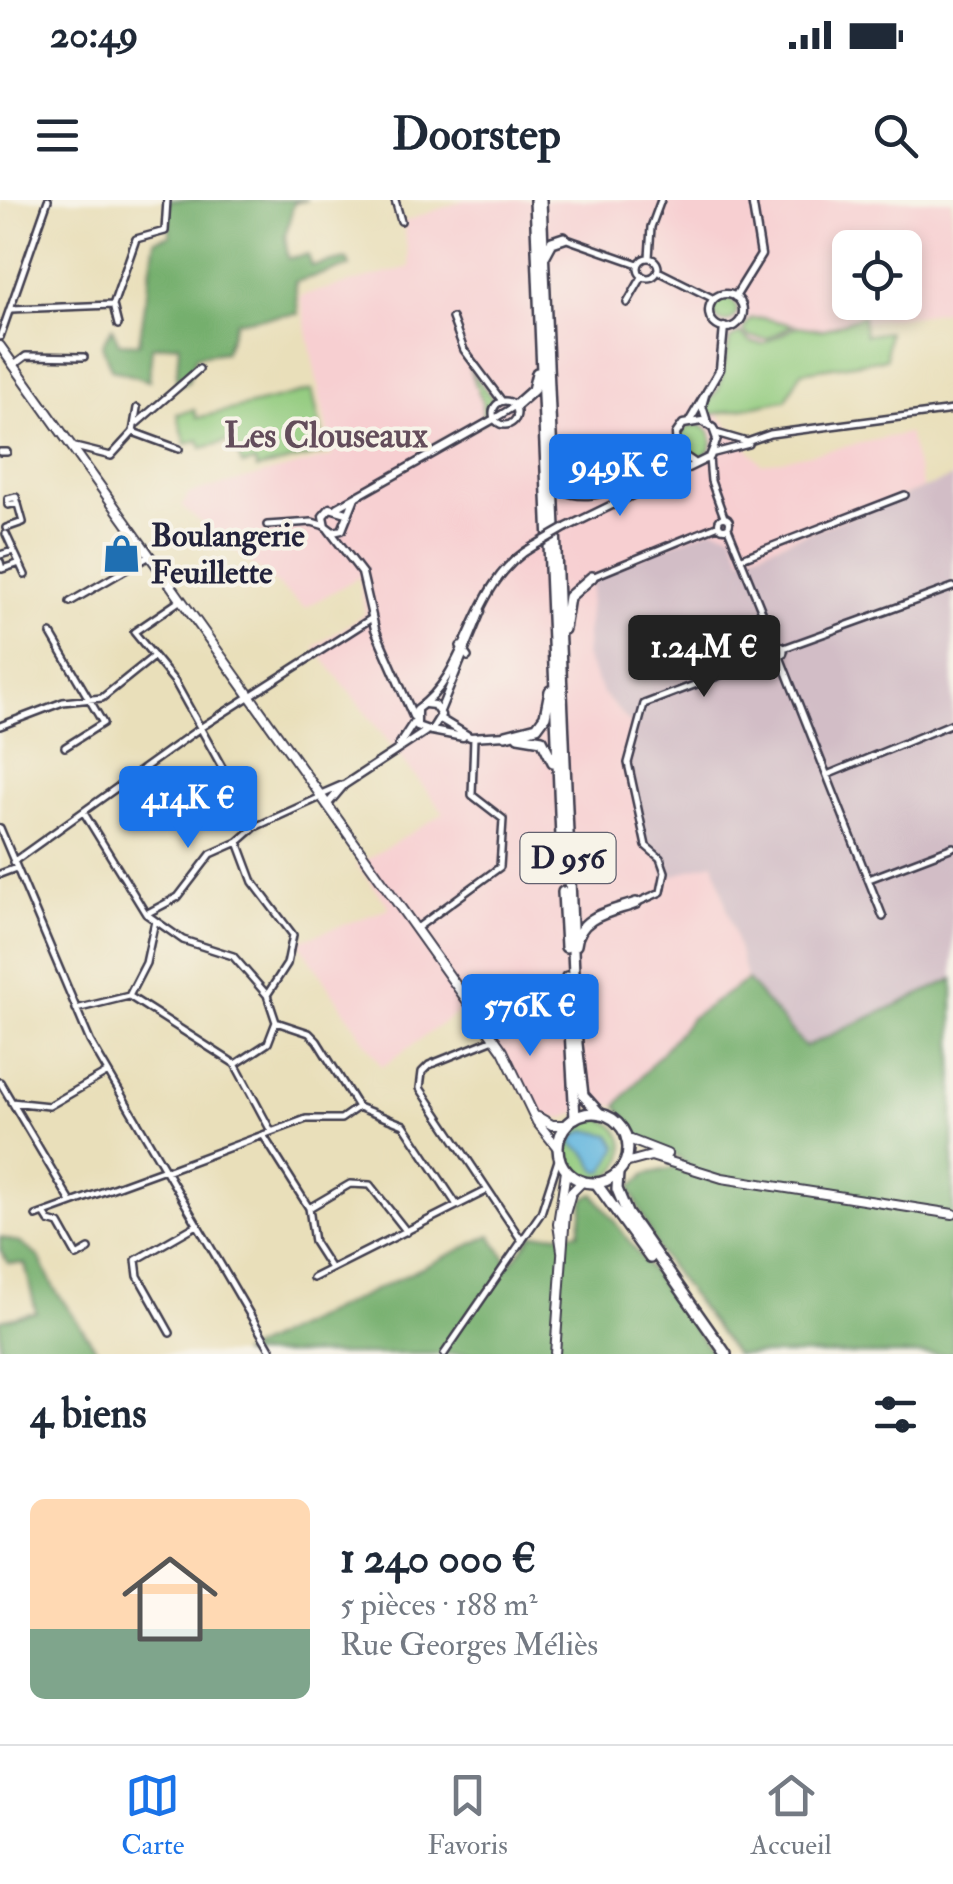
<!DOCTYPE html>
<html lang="fr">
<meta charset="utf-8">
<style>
:root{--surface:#fff;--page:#f6f6f7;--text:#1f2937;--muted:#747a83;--line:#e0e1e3;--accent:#1a73e8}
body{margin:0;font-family:"IM FELL Double Pica",serif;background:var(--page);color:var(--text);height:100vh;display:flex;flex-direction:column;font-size:38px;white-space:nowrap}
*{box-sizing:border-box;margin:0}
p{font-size:32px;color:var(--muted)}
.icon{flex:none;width:55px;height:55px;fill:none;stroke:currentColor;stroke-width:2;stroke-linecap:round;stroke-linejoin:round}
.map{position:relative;height:1154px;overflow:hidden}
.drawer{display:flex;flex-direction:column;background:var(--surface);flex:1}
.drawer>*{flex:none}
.fabs{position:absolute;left:832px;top:30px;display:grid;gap:20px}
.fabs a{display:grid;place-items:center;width:90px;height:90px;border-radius:15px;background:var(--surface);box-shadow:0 5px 15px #0003;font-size:50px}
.price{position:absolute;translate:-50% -85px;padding:0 22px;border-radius:10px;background:var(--accent);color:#fff;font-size:32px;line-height:65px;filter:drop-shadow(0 2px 5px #0008)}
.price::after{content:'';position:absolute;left:50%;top:60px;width:30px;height:22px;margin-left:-15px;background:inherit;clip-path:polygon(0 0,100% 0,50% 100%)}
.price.on{background:#222;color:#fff}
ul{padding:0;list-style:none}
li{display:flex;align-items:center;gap:30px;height:250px;padding:0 30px}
li span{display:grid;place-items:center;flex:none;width:280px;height:200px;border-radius:15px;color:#555}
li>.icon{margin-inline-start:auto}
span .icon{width:120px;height:120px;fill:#fffc;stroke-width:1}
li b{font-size:42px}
h2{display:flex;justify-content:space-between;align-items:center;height:120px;padding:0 30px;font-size:42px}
.status{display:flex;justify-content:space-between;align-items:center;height:70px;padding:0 50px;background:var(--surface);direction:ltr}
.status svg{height:28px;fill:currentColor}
header{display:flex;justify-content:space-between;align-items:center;height:130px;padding:0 30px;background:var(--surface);font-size:45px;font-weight:700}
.tab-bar{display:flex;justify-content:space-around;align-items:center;height:140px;border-top:2px solid var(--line);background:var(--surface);font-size:28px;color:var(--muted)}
.tab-bar a{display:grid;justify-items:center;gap:5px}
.tab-bar .on{color:var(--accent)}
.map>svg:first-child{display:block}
.built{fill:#f7cfd1;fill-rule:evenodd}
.industrial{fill:#d2bdc6}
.green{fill:#92cb7e;stroke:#5a765c;stroke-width:2.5}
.forest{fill:#75af6d;stroke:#4c6854;stroke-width:2.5}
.water{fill:#62b6de;stroke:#426c8c;stroke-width:2.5}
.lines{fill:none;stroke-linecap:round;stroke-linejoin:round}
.minor-casing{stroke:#403e4e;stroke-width:10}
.tertiary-casing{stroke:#403e4e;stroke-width:11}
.secondary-casing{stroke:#403e4e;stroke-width:12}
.primary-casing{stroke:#403e4e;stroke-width:14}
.trunk-casing{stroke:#403e4e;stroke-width:14}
.minor{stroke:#fff;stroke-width:5}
.tertiary{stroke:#fff;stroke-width:6}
.secondary{stroke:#fff;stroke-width:8}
.primary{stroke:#fff;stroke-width:9}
.trunk{stroke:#fff;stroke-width:9}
.tertiary-bridge-casing{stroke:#403e4e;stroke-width:11;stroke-linecap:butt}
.tertiary-bridge{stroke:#fff;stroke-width:6}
.labels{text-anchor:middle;stroke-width:8;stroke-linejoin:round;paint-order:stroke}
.shield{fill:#f7f3e8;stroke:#62616f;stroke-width:2.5}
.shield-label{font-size:30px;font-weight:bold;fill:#22223b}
.poi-label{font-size:32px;font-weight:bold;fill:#22223b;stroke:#f7f3e8;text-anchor:start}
.neighbourhood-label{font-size:35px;font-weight:bold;fill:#634d5b;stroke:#f7f3e8}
</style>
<div class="status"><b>20:49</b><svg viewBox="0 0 49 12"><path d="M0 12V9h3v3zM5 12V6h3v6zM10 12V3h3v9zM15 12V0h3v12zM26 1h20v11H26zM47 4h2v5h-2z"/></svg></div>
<header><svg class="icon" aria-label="menu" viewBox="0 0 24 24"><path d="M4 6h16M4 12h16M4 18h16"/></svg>Doorstep<svg class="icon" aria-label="search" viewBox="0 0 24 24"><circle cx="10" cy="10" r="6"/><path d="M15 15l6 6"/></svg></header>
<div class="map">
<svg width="953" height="1154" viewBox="0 0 953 1154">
<rect width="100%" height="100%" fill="#f7f3e8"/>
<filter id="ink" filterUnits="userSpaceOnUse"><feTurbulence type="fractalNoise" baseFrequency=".01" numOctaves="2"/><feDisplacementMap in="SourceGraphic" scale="20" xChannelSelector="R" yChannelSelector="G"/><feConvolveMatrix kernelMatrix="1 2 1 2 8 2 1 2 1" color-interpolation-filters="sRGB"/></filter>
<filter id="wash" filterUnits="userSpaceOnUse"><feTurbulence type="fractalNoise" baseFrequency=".0048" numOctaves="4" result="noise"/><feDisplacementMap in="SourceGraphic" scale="40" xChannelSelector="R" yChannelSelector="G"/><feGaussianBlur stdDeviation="2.25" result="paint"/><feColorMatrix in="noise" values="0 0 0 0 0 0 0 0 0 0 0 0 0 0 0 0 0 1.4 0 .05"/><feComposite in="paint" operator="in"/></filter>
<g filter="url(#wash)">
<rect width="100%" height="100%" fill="#e9dfba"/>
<path class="built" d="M464 0H952L953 110 865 122 731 155V185L712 207 762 264 908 233 923 288 742 358 603 494 631 524 628 563 714 662 747 780 691 818 617 905H593L566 918 543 917 461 810 382 867 298 741 390 708 357 665 444 613 314 447 365 414 359 377 305 408 182 307 188 294 332 256 300 96 410 67 403 22ZM850 48H905V102H850Z"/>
<path class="industrial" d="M953 277V779L805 847 747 780 714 662 666 678 660 658 646 646 628 563 631 524 603 494 585 456 592 377 712 328 732 333 742 358Z"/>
<path class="green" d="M713 110a12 12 0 1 1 24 0a12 12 0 1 1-24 0Z
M863 116 865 135 888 132 886 159 801 172 786 200 709 215 707 204 719 188 730 139 740 133 750 142 763 144 798 126 822 130Z
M763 118 793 125 767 139 749 137 743 130 750 119Z
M469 168 493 199 490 218 435 250 432 247 483 218 482 201Z
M312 190 326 252 257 269 255 262 242 265 233 240 202 248 199 240 186 244 177 214 194 210 197 218Z
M680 241a16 16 0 1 1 32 0a16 16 0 1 1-32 0Z
M562 949a31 31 0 1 1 62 0a31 31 0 1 1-62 0Z"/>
<path class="forest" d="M168 0H307L294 3 285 36 288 58 308 55 312 66 347 59 350 66 295 82 298 114 236 121 225 152 196 156 188 182 176 185 179 144 152 147 149 181 111 169 102 145 112 128 119 143 139 144 155 40 170 35Z
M953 779V1154H735L659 1052 630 988 646 974 687 965 670 951 638 939 617 905 691 818 747 780 805 847Z
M594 994 713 1154H240L491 1035 510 1065 533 1035 579 1033 584 999Z
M0 1037 20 1043 39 1057 54 1088 100 1154H0V1120L36 1112 25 1064 8 1063 0 1049Z"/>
<path class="water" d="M586 930 610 935 618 947 604 971H597L586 953 572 944 575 936Z"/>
</g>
<g filter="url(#ink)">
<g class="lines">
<defs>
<path id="minor" d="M395 0 401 21
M564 38 638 64
M638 68a10 10 0 1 1 20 0a10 10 0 1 1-20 0Z
M649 58 651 27 661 0
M658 71 714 99
M627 103 642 77
M113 105 118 125
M11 109 113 105 136 39 165 31 167 0
M452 118 464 150 502 201
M0 137 48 0
M14 165 26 156 84 157
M493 213a12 12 0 1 1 24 0a12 12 0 1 1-24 0Z
M494 219 515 206
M137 223 199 169
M133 232 179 249
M716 233 747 242 770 234 953 210
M71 246 111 256 133 232 137 208
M0 252H7
M714 253 749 244
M709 258 711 281 724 317
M718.5 323a5.5 5.5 0 1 1 11 0a5.5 5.5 0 1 1-11 0Z
M267 325 312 322 325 326
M6 328 23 322 16 297 8 299V305L18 303
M728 328 776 446
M6 334 25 375
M0 355 13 351
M742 358 905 295
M0 362 2 369 17 364
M592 377 719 325
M181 400 134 432 175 482 255 627
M70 402 148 357
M51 434 103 523 65 547
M772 451a6 6 0 1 1 12 0a6 6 0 1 1-12 0Z
M460 446 468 457
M784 448 953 387
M780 457 883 717
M0 526 63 502 102 498 153 457
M827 575 953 523
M84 613 146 714 183 740 233 756 267 795 276 822 309 833 317 841 358 907 404 925 457 1005
M0 628 90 841 273 1154
M238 642 253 682 293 735 287 764 267 795
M13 662 200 528 372 418
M0 674 16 668
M869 679 953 647
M636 703 661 692 665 672 660 658 646 646 628 563 644 504 773 455
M146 714 178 697 211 654 238 642 255 627 321 597
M417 728 500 667 503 619 472 595 474 537
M129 796 235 864 271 931
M129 796 146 763 155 721
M76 809 129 796
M494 839 429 865 422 872 420 888 522 1041
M236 864 268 843 276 822
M0 882 71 1002
M11 902 49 906 108 872
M263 935 309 1008 314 1042 330 1067
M166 971 306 919H341L358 907
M309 1008 350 984 370 985 407 1032
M44 1013 49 1021 59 1024 77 1056 89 1049
M36 1016 165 969
M313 1078 484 992
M170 1133 138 1076 136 1060 197 1025
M444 1154 541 1013 559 957"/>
<path id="tertiary" d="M709 111a17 17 0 1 1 34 0a17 17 0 1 1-34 0Z
M735 97 761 55 752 0
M705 195 702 206 707 222
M689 222 720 169 724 127
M666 275 677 251
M338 307 494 219
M347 313 330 308 323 316 325 326 333 332 342 330 354 300
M567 327 710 257 717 239 713 228 702 221 683 224 676 234 677 251 693 262
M329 330 362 373 375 429 413 516
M425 504 434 505 441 515 431 531 417 526V509C472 472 468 383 534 346
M440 511 481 411
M442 520 470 537 506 535
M432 531 463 537
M399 545 414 522
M320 595 343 585
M327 605 344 585 425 532"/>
<path id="secondary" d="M0 146 503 851 537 922 557 947
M538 917 552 925H566
M626 938 667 954
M625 963 651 956 722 978 953 1014
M562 1051 558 1024 566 971
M555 1154 565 1014 571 993 582 982"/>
<path id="primary" d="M558 948a35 35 0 1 1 70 0a35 35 0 1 1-70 0Z"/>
<path id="trunk" d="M535 0 562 662
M541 0 577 844 583 895 600 914
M545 55 552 42 564 38
M515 206 533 190 537 173
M556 266 564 289C596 306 656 272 675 245
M564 429 569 397 592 377
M506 535 537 527 545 516 550 491
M518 536 542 540 553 562
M563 692 566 747
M576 745C579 715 612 712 636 703
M567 777 575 918
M618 973 617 989 627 1013 726 1154
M596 983 650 1058"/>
</defs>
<use href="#minor" class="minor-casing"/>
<use href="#tertiary" class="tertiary-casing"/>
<use href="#secondary" class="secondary-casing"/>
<use href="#primary" class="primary-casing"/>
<use href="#trunk" class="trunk-casing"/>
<use href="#minor" class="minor"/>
<use href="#tertiary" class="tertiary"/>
<use href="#secondary" class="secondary"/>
<use href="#primary" class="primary"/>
<use href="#trunk" class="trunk"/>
<defs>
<path id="tertiary-bridge" d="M534 346 567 327"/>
</defs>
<use href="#tertiary-bridge" class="tertiary-bridge-casing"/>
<use href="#tertiary-bridge" class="tertiary-bridge"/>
</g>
</g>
<defs>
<symbol id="shop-bare" viewBox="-9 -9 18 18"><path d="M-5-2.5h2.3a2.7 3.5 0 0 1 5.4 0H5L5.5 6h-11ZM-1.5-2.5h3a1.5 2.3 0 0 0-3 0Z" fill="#1f6fb2" stroke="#f7f3e8" stroke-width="2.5" paint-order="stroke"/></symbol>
</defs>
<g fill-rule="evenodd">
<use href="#shop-bare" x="94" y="326" width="55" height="55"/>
</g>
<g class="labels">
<rect class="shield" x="520.5" y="633" width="95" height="50" rx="8"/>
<g class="shield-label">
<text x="568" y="668">D 956</text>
</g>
<g class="poi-label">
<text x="151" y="346">Boulangerie<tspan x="151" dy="37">Feuillette</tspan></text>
</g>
<g class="neighbourhood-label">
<text x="326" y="247">Les Clouseaux</text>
</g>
</g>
</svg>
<div class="fabs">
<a><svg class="icon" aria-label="locate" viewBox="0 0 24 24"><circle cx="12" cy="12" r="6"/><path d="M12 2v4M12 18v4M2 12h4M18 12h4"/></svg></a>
</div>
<b class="price" style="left:620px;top:319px">949K €</b>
<b class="price on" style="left:704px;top:500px">1.24M €</b>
<b class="price" style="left:188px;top:651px">414K €</b>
<b class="price" style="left:530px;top:859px">576K €</b>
</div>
<section class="drawer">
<h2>4 biens<svg class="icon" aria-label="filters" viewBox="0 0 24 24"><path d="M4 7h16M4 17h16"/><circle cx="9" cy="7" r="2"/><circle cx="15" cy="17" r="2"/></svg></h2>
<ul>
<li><span style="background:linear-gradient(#ffd9b3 65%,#7fa58c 0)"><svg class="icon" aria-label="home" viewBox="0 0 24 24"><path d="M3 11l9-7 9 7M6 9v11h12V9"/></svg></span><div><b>1 240 000 €</b><p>5 pièces · 188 m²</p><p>Rue Georges Méliès</p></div></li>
</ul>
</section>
<nav class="tab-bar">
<a class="on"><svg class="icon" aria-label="map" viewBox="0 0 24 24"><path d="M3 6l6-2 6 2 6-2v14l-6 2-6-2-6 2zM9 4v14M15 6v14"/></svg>Carte</a>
<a><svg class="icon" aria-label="saved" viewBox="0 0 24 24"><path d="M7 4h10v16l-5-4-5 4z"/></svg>Favoris</a>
<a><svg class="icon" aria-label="home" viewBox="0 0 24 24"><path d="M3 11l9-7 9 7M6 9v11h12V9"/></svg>Accueil</a>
</nav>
